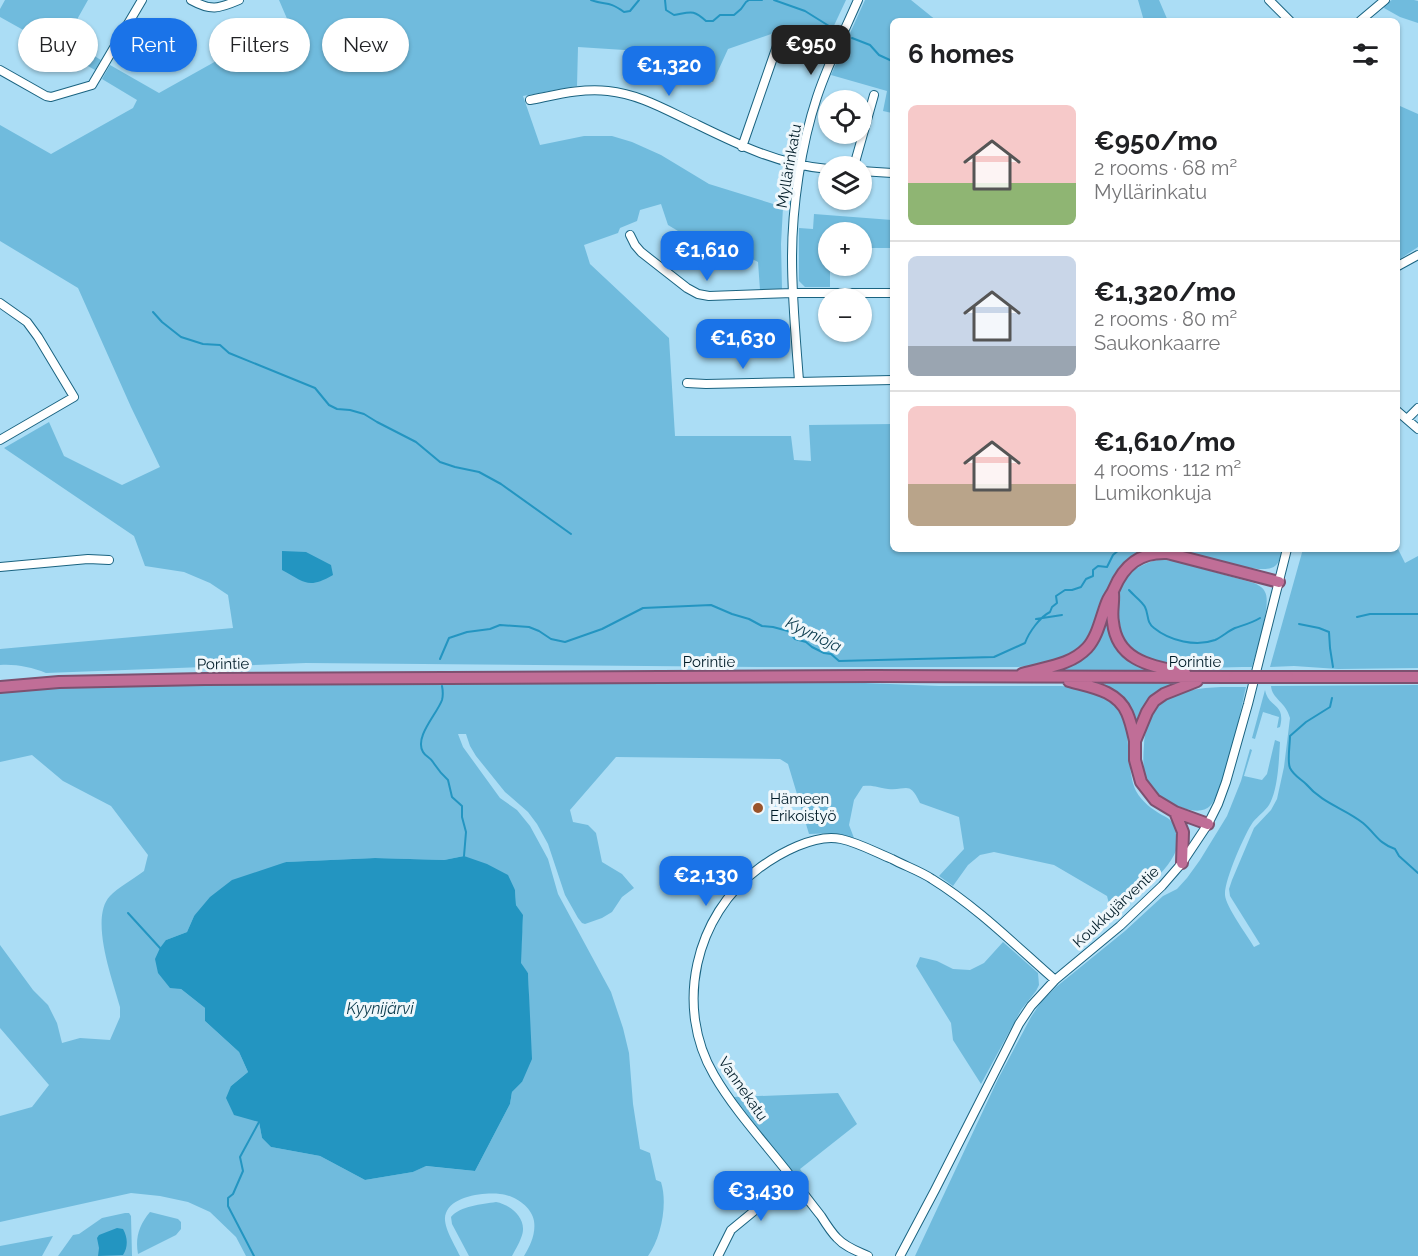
<!DOCTYPE html>
<meta charset="utf-8">
<style>
:root{--surface:#fff;--page:#f2f2f2;--text:#202124;--muted:#757577;--line:#e0e0e0;--accent:#1a73e8}
body{margin:0;font-family:Raleway,sans-serif;background:var(--page);color:var(--text);height:100vh;display:flex;flex-direction:column;font-size:22px;white-space:nowrap}
*{box-sizing:border-box;margin:0}
p{font-size:20px;color:var(--muted)}
.icon{flex:none;width:33px;height:33px;fill:none;stroke:currentColor;stroke-width:2;stroke-linecap:round;stroke-linejoin:round}
.map{position:relative;flex:1;overflow:hidden}
.details{position:absolute;left:890px;top:18px;width:510px;height:534px;display:flex;flex-direction:column;background:var(--surface);border-radius:9px;box-shadow:0 2px 4px #0004}
.details>*{flex:none}
.guide{position:absolute;left:18px;top:18px;width:570px;height:54px;display:flex;gap:12px}
.controls{position:absolute;left:818px;top:90px;display:grid;gap:12px}
.controls a{display:grid;place-items:center;width:54px;height:54px;border-radius:50%;background:var(--surface);box-shadow:0 2px 4px #0004;font-size:30px}
.price{position:absolute;translate:-50% -51px;padding:0 14px;border-radius:12px;background:var(--accent);color:#fff;font-size:20px;line-height:39px;filter:drop-shadow(0 2px 3px #0008)}
.price::after{content:'';position:absolute;left:50%;top:36px;width:18px;height:14px;margin-left:-9px;background:inherit;clip-path:polygon(0 0,100% 0,50% 100%)}
.price.on{background:#222;color:#fff}
ul{padding:0;list-style:none}
li{display:flex;align-items:center;gap:18px;height:150px;padding:0 18px}
li+li{border-top:2px solid var(--line)}
li span{display:grid;place-items:center;flex:none;width:168px;height:120px;border-radius:9px;color:#555}
li>.icon{margin-inline-start:auto}
span .icon{width:72px;height:72px;fill:#fffc;stroke-width:1}
li b{font-size:26px}
h2{display:flex;justify-content:space-between;align-items:center;height:72px;padding:0 18px;font-size:26px}
.tag{padding:0 21px;border-radius:27px;background:var(--surface);box-shadow:0 2px 4px #0004;font-size:21px;line-height:54px}
.tag.on{background:var(--accent);color:#fff}
.map>svg:first-child{display:block}
.green{fill:#70bbdd;fill-rule:evenodd}
.water{fill:#2395c1}
.lines{fill:none;stroke-linecap:round;stroke-linejoin:round}
.stream{stroke:#2395c1;stroke-width:2}
.minor-casing{stroke:#1a6380;stroke-width:10}
.highway-casing{stroke:#7d5170;stroke-width:14}
.minor{stroke:#fff;stroke-width:8}
.highway{stroke:#c06e97;stroke-width:10}
.highway-bridge-casing{stroke:#7d5170;stroke-width:14;stroke-linecap:butt}
.highway-bridge{stroke:#c06e97;stroke-width:10}
.poi-dot{fill:#9a542b;stroke:#eff7fb;stroke-width:2}
.labels{text-anchor:middle;stroke-width:6;stroke-linejoin:round;paint-order:stroke}
.street-label{font-size:15px;fill:#001c28;stroke:#eff7fb}
.poi-label{font-size:15px;fill:#001c28;stroke:#eff7fb;text-anchor:start}
.water-label{font-size:16px;font-style:italic;fill:#0a3a4c;stroke:#eff7fb}
</style>
<div class="map">
<svg width="1418" height="1256" viewBox="0 0 1418 1256">
<rect width="100%" height="100%" fill="#abddf5"/>
<path class="green" d="M5 0H88L66 39 101 60 95 70 0 17V9Z
M279 0H846L823 49 774 33 728 49 713 82 640 51 578 47 577 86 523 96 540 145 584 136H612L632 142 661 155 709 184 783 207 781 244 782 289 760 290 758 262 739 252H713L668 225 661 204 640 210 637 221 620 228 618 233 584 245 590 264 669 338 675 436H791L794 460 811 461 809 425 892 424V549H1153C1108 559 1109 590 1095 626 1092 634 1087 644 1080 649 1062 662 1039 665 1018 667H758L306 663 46 673C31 667 16 664 0 665V649L233 628 228 595 210 583 184 572 145 566 134 536 4 448 49 422 64 456 122 485 160 467 131 407 78 288 0 241V125L51 154 133 108 137 100 102 79 110 65 159 93 288 21Z
M865 0H911L937 21H892V113L883 111 887 91 831 75Z
M1138 0H1159L1168 21H1144Z
M1392 0H1414L1418 1V23L1400 17 1384 8 1386 3Z
M1396 99 1400 105V106L1418 114V247L1397 261Z
M814 214 892 220V248H861V232H828V266H830V287H805L799 281V228L813 229Z
M1397 547 1405 563 1418 556V668L1338 669 1294 666 1270 667 1303 549H1396Z
M1175 549H1283C1281 556 1279 566 1271 568 1254 574 1196 553 1175 549Z
M1157 560H1166L1178 562 1254 583C1258 585 1263 587 1265 592 1272 603 1256 653 1252 667 1220 667 1178 671 1148 659 1141 657 1133 653 1128 647 1114 632 1113 595 1126 578 1134 568 1145 563 1157 560Z
M1111 598 1114 642 1162 672H1044L1074 663Z
M1092 682 1183 683 1152 697 1144 706 1136 732C1124 699 1126 694 1092 682Z
M287 683H865L939 686H1061C1092 689 1121 696 1127 732 1128 741 1128 750 1129 759 1131 770 1131 781 1136 791 1142 802 1152 809 1162 815 1164 816 1170 819 1170 820 1177 826 1181 837 1178 845 1171 872 1133 898 1112 915L1107 896 1054 865 994 852 980 855 968 865 953 886 939 876 964 849 959 817 920 803C909 780 907 791 888 789 877 788 876 785 863 786L854 800 849 825 854 838 835 833 809 834 788 764 780 759 616 757 570 810 573 822 588 825 596 833 602 862 622 874 634 888 622 897 612 912 602 918 585 924 582 923 578 918 565 895 548 844 537 824 528 812 505 792 476 756 470 746 466 734H458L463 747 500 798 517 810 530 826 548 859 558 894 611 992 623 1028 629 1053 633 1104 640 1149 650 1153 656 1180 661 1182C668 1204 661 1238 648 1256H524C530 1246 536 1234 534 1221 532 1207 514 1195 500 1194 485 1192 452 1196 446 1213 441 1224 455 1245 460 1256H246L236 1237 210 1212 188 1202 160 1196 131 1193 0 1222V1116L32 1107 49 1085 0 1028V945L33 990 48 1005 57 1023 62 1043 80 1038 110 1040 120 1017V1007C113 981 89 918 110 896 117 888 135 878 144 871L148 855 111 806 63 781 32 755 0 762V693L88 685ZM464 856 515 890 516 905 523 916 520 964 528 973 529 1001 522 1082 512 1092 510 1104 475 1171 425 1166 413 1172 365 1180 320 1156 271 1147 262 1138 259 1122 231 1086 248 1072 239 1052 205 1021V1008L181 989 166 940 187 932 194 916 286 862 375 858 444 860Z
M1418 685V1256H915L998 1079 1031 1017 1041 1002 1056 987 1125 931 1163 896 1177 889 1187 878 1200 860 1227 816 1241 781 1250 749 1252 750 1244 776 1262 780 1267 774 1275 740 1280 742C1279 760 1278 790 1269 805 1265 811 1258 816 1253 822 1245 833 1224 881 1225 895 1226 907 1247 935 1254 947L1260 944 1230 896 1229 889 1232 880 1254 828 1271 810 1277 799 1284 767 1290 718C1286 702 1272 699 1271 686Z
M1221 687H1246C1240 713 1226 789 1210 806 1197 820 1158 799 1150 786 1142 773 1143 759 1144 745 1148 696 1178 689 1221 687Z
M1265 690C1269 709 1286 703 1280 727L1277 728 1279 717 1263 712 1255 739 1252 738Z
M1003 942 1038 973 1039 985 1036 991 1021 1010 981 1084 953 1040 951 1023 916 966 920 957 937 961 953 969 970 970 984 963Z
M838 1093 857 1124 800 1169 807 1179 801 1185 734 1097Z
M496 1202C512 1205 529 1220 521 1238 519 1244 515 1250 512 1256H469L452 1224 451 1217C460 1206 482 1204 496 1202Z
M150 1212 178 1219 181 1222V1229L176 1235 138 1254C135 1238 139 1225 150 1212Z
M125 1213H129L131 1216 132 1256H58L73 1235 79 1234 102 1218Z
M53 1236 42 1256H0V1246Z"/>
<path class="water" d="M282 551 306 552 331 565 333 575C308 589 306 583 282 570Z
M464 856 487 864 508 875 515 890 516 905 523 915 521 963 528 973 532 1059 522 1082 512 1092 510 1104 475 1171 426 1166 413 1172 365 1180 320 1156 271 1147 262 1138 259 1122 234 1115 226 1098 231 1086 248 1072 239 1052 205 1021V1008L181 989 170 988 158 973 155 959 160 948 166 940 187 932 194 916 210 897 232 880 286 862 375 858 444 860Z
M117 1228 123 1229C128 1238 128 1247 123 1255L98 1256 99 1248 97 1238 99 1235Z"/>
<g class="lines">
<path class="stream" d="M591 0C607 6 607 0 624 12L630 11 639 0
M665 0 666 10 674 15C691 12 693 9 706 21H713L720 15H734L741 9 746 2 749 0H762
M774 0 805 11 829 26
M852 38 870 45 879 55 892 61
M153 312 162 322 181 337 203 344 220 345 229 353 315 388 329 405 337 409 350 410 364 414 377 422 416 442 440 462 455 467 479 472 501 484 571 534
M1129 590C1134 596 1142 601 1145 607 1149 615 1146 622 1154 628 1170 641 1196 647 1215 640 1222 637 1228 631 1235 628 1244 625 1252 623 1260 618
M1357 617 1370 614H1418
M1036 619 1062 615
M1299 624 1319 628 1329 632 1330 648 1333 667
M440 659 449 638 467 632 490 629 500 625 529 627 539 631 551 639 565 642 602 629 643 608 711 605 732 614 749 619 762 626 773 627 788 631 795 639 806 642 812 647 824 653 831 654 839 661 994 657 1025 643C1029 632 1040 617 1050 612L1052 607 1057 603 1056 596 1065 590H1072L1081 587 1086 579 1093 576V570L1098 566 1107 567 1113 555 1120 549
M442 686C443 691 443 696 442 700 437 714 414 737 423 752 425 756 431 758 433 762 439 771 440 773 448 780L452 797 462 806V817L466 832 464 856
M1332 698 1330 707 1306 722 1290 736C1290 744 1287 762 1290 768 1294 776 1301 779 1306 784 1323 804 1344 808 1363 823 1376 834 1378 843 1395 849L1399 856 1418 873
M128 913 160 948
M254 1256 228 1206V1198L233 1194 243 1171 240 1157 259 1122"/>
<defs>
<path id="minor" d="M191 0C211 11 218 9 239 0
M1269 0 1290 21
M1360 21 1385 0
M0 70 46 96 51 97 92 85 142 0
M530 100C556 95 581 88 608 91 639 94 666 110 694 123 737 144 779 165 828 169
M742 147 777 46
M854 166 874 95
M861 171 892 173
M630 235 635 245 641 252 687 288 698 294 709 296 793 293H892
M1396 267 1418 255
M0 303 27 322 38 337 74 397 0 440
M799 381C796 340 792 299 792 258 792 207 801 145 817 97 828 64 844 32 858 0
M687 383 706 384 892 380
M1396 410 1418 429
M1407 419 1418 408
M0 567 88 559 109 560
M718 1256 731 1230 793 1179
M868 1256C857 1251 845 1247 837 1238 831 1232 826 1224 821 1216 809 1201 797 1185 785 1169 762 1140 733 1108 714 1075 674 1007 695 915 758 869 778 854 815 833 841 839 859 843 875 852 892 859 905 866 920 871 932 879 977 907 1015 945 1055 980
M900 1256 935 1190 1006 1050 1019 1024 1031 1006 1055 980 1120 926 1162 886 1182 863 1208 824 1218 804 1226 782 1248 704 1287 549"/>
<path id="highway" d="M1113 593C1114 603 1111 612 1113 622 1117 662 1153 666 1185 673
M1022 674C1044 667 1070 666 1087 648 1098 636 1101 617 1107 602 1109 597 1112 594 1114 589 1124 565 1140 552 1167 553L1279 582
M1288 677H1418
M1069 681C1090 687 1117 690 1127 713 1131 722 1133 732 1135 741
M1197 681 1164 694 1154 701 1147 712 1135 741V760L1141 782 1155 800 1175 812 1208 824
M0 687 59 682 205 679 873 676 1234 677
M1175 812 1183 832 1182 863"/>
</defs>
<use href="#minor" class="minor-casing"/>
<use href="#highway" class="highway-casing"/>
<use href="#minor" class="minor"/>
<use href="#highway" class="highway"/>
<defs>
<path id="highway-bridge" d="M1234 677H1288"/>
</defs>
<use href="#highway-bridge" class="highway-bridge-casing"/>
<use href="#highway-bridge" class="highway-bridge"/>
</g>
<circle class="poi-dot" cx="758" cy="808" r="6"/>
<g class="labels">
<g class="street-label">
<text transform="translate(789 166) rotate(-80)" y="5">Myllärinkatu</text>
<text x="709" y="667">Porintie</text>
<text x="1195" y="667">Porintie</text>
<text transform="translate(223 664) rotate(-1)" y="5">Porintie</text>
<text transform="translate(1116 907) rotate(-43)" y="5">Koukkujärventie</text>
<text transform="translate(743 1089) rotate(55)" y="5">Vannekatu</text>
</g>
<g class="poi-label">
<text x="770" y="804">Hämeen<tspan x="770" dy="17">Erikoistyö</tspan></text>
</g>
<g class="water-label">
<text transform="translate(814 634) rotate(26)" y="6">Kyynioja</text>
<text x="380" y="1014">Kyynijärvi</text>
</g>
</g>
</svg>
<div class="controls">
<a><svg class="icon" aria-label="locate" viewBox="0 0 24 24"><circle cx="12" cy="12" r="6"/><path d="M12 2v4M12 18v4M2 12h4M18 12h4"/></svg></a>
<a><svg class="icon" aria-label="layers" viewBox="0 0 24 24"><path d="M12 4l9 5-9 5-9-5zM3 14l9 5 9-5"/></svg></a>
<a>+</a>
<a>−</a>
</div>
<b class="price on" style="left:811px;top:76px">€950</b>
<b class="price" style="left:669px;top:97px">€1,320</b>
<b class="price" style="left:707px;top:282px">€1,610</b>
<b class="price" style="left:743px;top:370px">€1,630</b>
<b class="price" style="left:706px;top:907px">€2,130</b>
<b class="price" style="left:761px;top:1222px">€3,430</b>
<div class="guide">
<a class="tag">Buy</a>
<a class="tag on">Rent</a>
<a class="tag">Filters</a>
<a class="tag">New</a>
</div>
<section class="details">
<h2>6 homes<svg class="icon" aria-label="filters" viewBox="0 0 24 24"><path d="M4 7h16M4 17h16"/><circle cx="9" cy="7" r="2"/><circle cx="15" cy="17" r="2"/></svg></h2>
<ul>
<li><span style="background:linear-gradient(#f6c9c9 65%,#8fb573 0)"><svg class="icon" aria-label="home" viewBox="0 0 24 24"><path d="M3 11l9-7 9 7M6 9v11h12V9"/></svg></span><div><b>€950/mo</b><p>2 rooms · 68 m²</p><p>Myllärinkatu</p></div></li>
<li><span style="background:linear-gradient(#c9d6e8 75%,#9aa5b1 0)"><svg class="icon" aria-label="home" viewBox="0 0 24 24"><path d="M3 11l9-7 9 7M6 9v11h12V9"/></svg></span><div><b>€1,320/mo</b><p>2 rooms · 80 m²</p><p>Saukonkaarre</p></div></li>
<li><span style="background:linear-gradient(#f6c9c9 65%,#b9a48a 0)"><svg class="icon" aria-label="home" viewBox="0 0 24 24"><path d="M3 11l9-7 9 7M6 9v11h12V9"/></svg></span><div><b>€1,610/mo</b><p>4 rooms · 112 m²</p><p>Lumikonkuja</p></div></li>
</ul>
</section>
</div>
